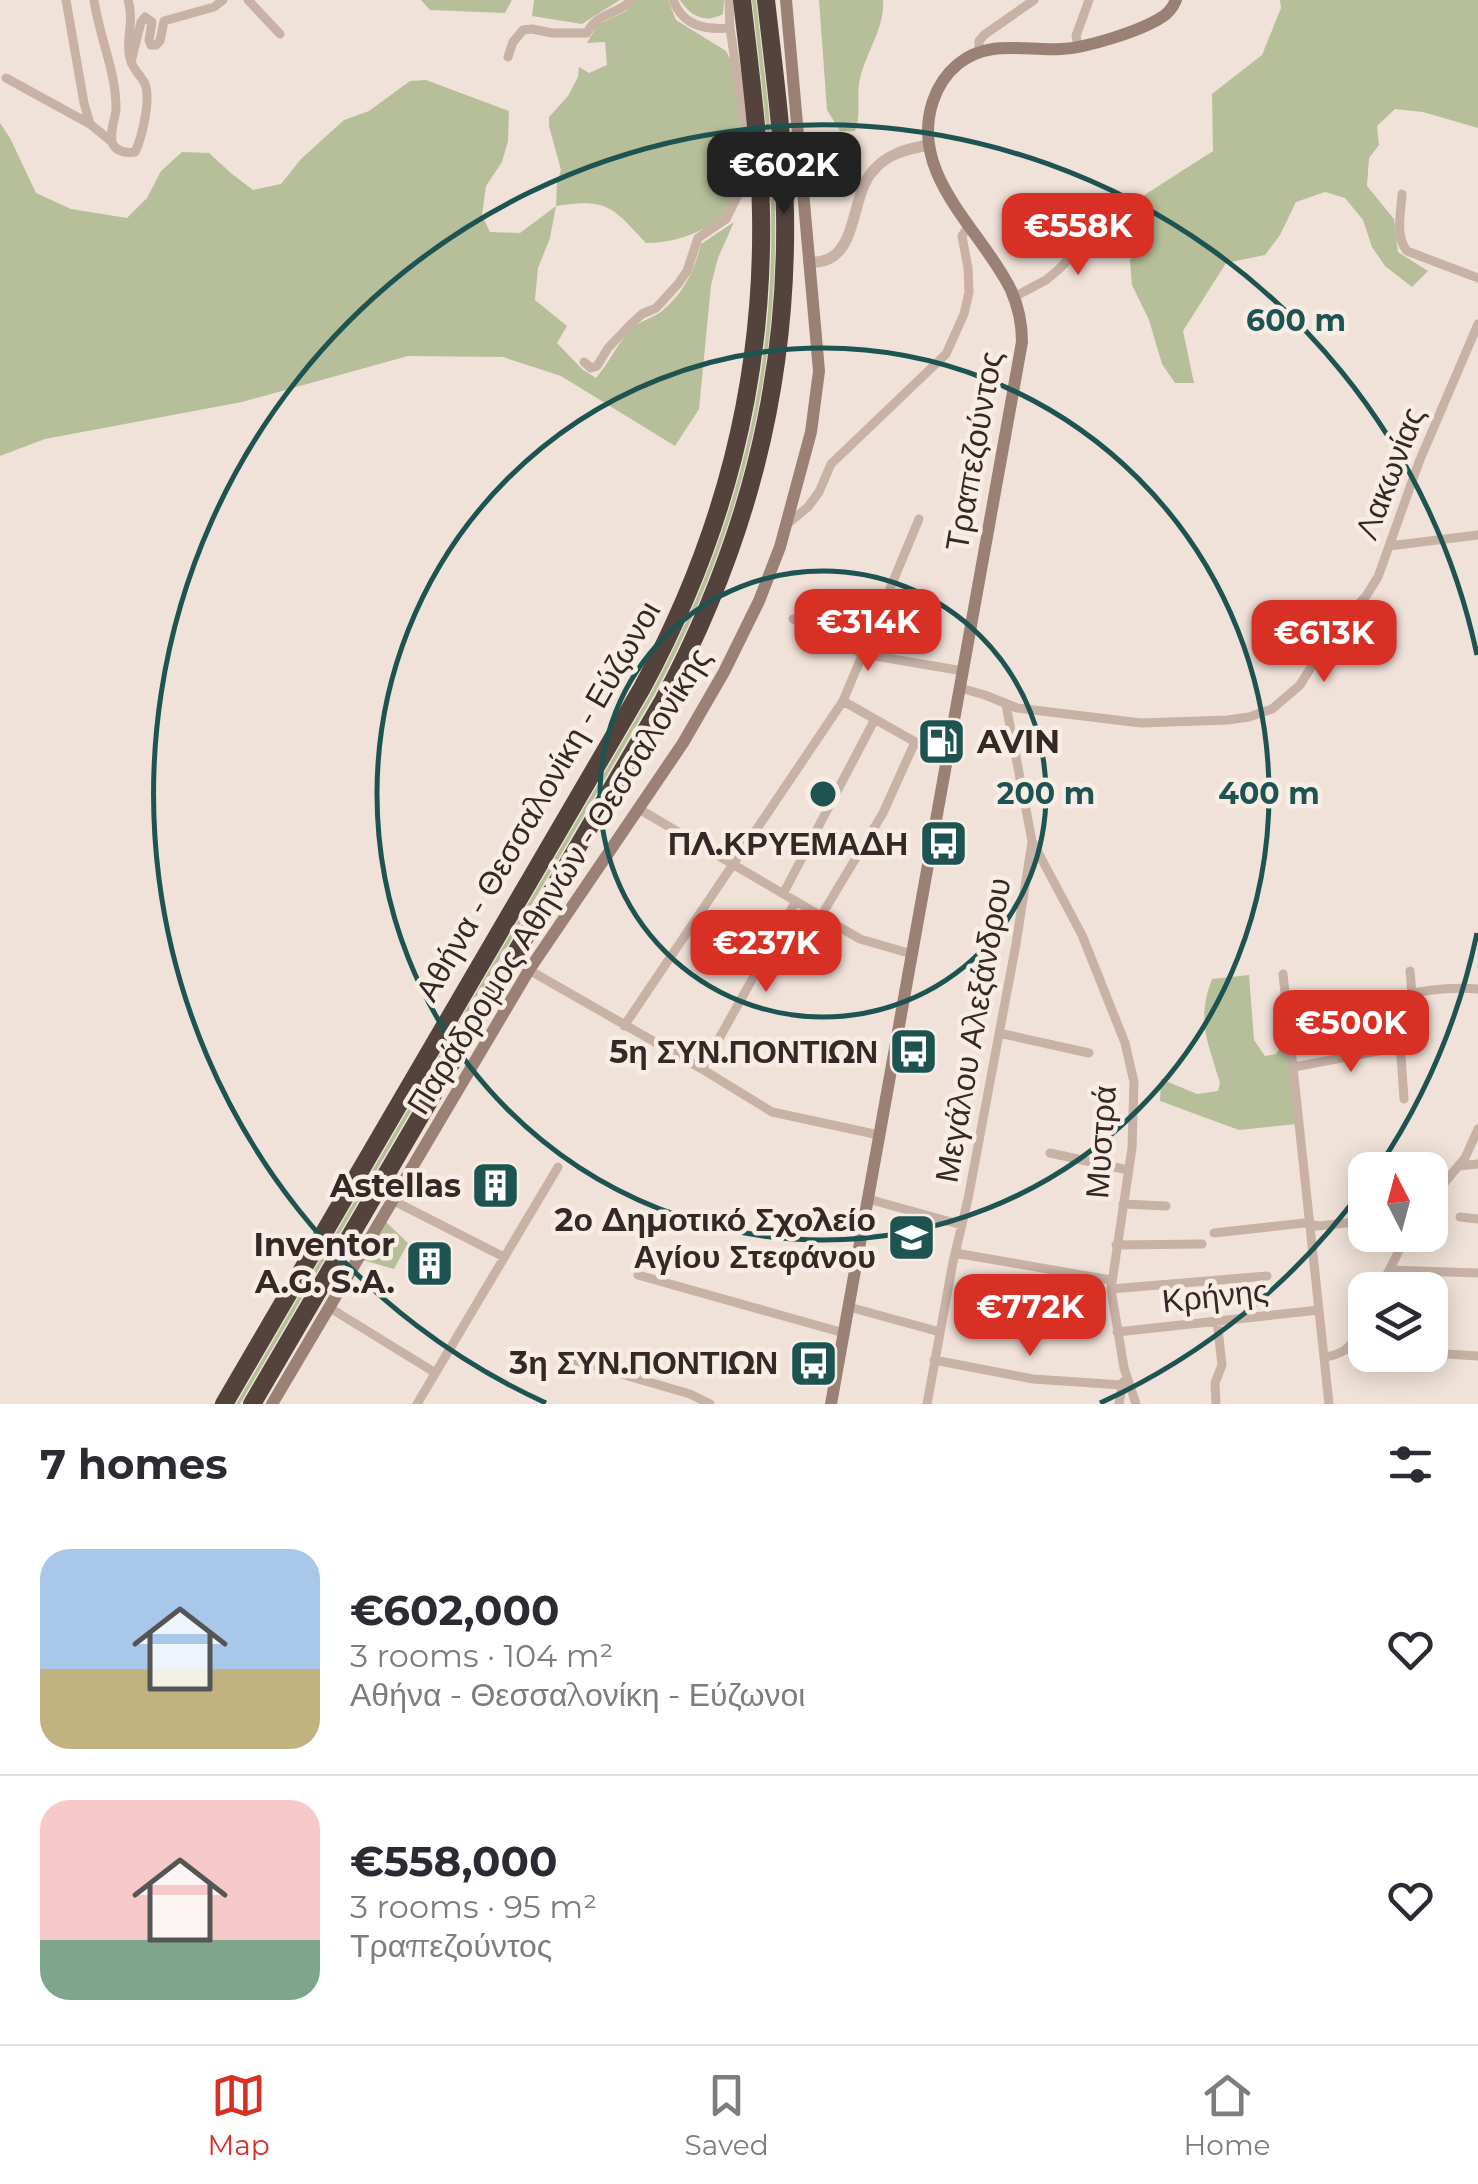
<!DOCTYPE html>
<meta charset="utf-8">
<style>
:root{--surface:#fff;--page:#f7f7f7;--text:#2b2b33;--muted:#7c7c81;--line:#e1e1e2;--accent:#d93025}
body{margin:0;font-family:Montserrat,sans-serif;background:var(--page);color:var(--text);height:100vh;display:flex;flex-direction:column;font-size:38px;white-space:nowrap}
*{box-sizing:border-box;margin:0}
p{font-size:32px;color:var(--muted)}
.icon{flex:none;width:55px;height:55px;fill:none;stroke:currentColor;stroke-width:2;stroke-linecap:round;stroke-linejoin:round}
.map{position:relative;height:1404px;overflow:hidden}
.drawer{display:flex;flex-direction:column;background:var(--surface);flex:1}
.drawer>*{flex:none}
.needle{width:65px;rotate:354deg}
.tools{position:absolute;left:1348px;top:1152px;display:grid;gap:20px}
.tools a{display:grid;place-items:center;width:100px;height:100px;border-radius:20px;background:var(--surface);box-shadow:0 5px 25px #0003;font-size:50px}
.price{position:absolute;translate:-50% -85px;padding:0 22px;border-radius:20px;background:var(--accent);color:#fff;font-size:32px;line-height:65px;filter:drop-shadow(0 2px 5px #0008)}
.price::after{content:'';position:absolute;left:50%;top:60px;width:30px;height:22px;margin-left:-15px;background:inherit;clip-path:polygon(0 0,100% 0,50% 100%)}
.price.on{background:#222;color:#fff}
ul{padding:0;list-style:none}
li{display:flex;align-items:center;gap:30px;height:250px;padding:0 40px}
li+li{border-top:2px solid var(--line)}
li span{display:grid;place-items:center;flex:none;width:280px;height:200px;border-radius:30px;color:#555}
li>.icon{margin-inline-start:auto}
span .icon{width:120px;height:120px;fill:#fffc;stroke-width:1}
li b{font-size:42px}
h2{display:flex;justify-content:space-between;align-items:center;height:120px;padding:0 40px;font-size:42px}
.menu{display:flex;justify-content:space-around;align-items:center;height:140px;border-top:2px solid var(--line);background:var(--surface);font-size:28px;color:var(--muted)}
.menu a{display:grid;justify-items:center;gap:5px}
.menu .on{color:var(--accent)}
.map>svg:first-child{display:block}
.green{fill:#b6bf99}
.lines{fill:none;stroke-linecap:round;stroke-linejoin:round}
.minor{stroke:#c8b1a5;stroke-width:9}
.tertiary{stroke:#c8b1a5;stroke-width:11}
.secondary{stroke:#9b8076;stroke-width:12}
.motorway{stroke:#54423d;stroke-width:18}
.ring{fill:none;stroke:#1d5452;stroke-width:5}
.labels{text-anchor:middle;stroke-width:9;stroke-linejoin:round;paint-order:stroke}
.street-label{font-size:32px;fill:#342926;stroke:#f8ede4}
.poi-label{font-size:32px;font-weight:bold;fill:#342926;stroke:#f8ede4;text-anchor:end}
.centre{fill:#1d5452;stroke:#f8ede4;stroke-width:5}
.ring-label{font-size:30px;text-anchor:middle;font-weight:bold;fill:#1d5452;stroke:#f8ede4;stroke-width:9;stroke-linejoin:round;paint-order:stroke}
</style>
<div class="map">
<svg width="1478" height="1404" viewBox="0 0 1478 1404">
<rect width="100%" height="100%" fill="#f0e2d8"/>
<path class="green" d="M421 0H512L505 13 430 10Z
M534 0H620L582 24 532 16Z
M636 0H668L676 20 726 51 732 63C737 102 755 192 719 220 714 225 706 228 699 231 682 239 665 243 646 243 612 207 608 198 556 206L550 238 538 268 535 300 567 326 557 343 582 369 596 378C610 362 618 341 634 327 642 320 653 318 662 311 684 293 694 271 701 244L734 222 718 258 711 285 699 409 675 446 561 376 503 357 408 356 242 402 45 439 0 456V123L10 138 36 193 71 209 127 218 147 198 161 171 182 152 209 153 232 174 253 190 281 184 301 159 344 120 369 111 410 81 426 80 509 111 508 141 502 162 486 186 482 215 490 232 520 233 556 206 557 182 561 170 549 126V117L568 96 578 77 579 67 589 73 607 65 605 42 587 43 597 25 626 11Z
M680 0H724L723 14C705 24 690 16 680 0Z
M752 0H756C764 71 774 142 775 213 778 385 736 543 654 695L240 1404H236L651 693C732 542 775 385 771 212 770 141 760 71 752 0Z
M819 0H883C885 30 864 54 859 84 857 100 861 116 855 131H840L827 110Z
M1280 0H1478V128L1423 112 1395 109 1377 126 1379 145 1369 158 1367 186 1394 219 1398 252 1428 271 1412 287 1385 266 1372 247 1363 220 1345 198 1325 192 1296 202 1280 235 1265 255 1226 263 1183 331 1194 383H1175L1162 364 1149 320 1132 285 1130 261 1138 228 1133 207 1146 194 1213 151 1212 94 1262 55 1281 8Z
M1249 975 1254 1040 1265 1056 1276 1054 1282 1045 1283 1008 1296 1124 1239 1130 1160 1101 1161 1079 1197 1094 1218 1091 1220 1083C1208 1042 1196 1021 1212 979Z
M386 1222 408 1243 394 1269 363 1260Z"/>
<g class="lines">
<path class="minor" d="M66 0 84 103 90 124
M94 0C99 36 116 71 116 108 116 118 107 137 114 146 119 152 128 153 135 152 142 138 151 99 145 84 141 76 134 70 131 62L141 22 145 17 152 22 149 40 151 45H156L160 41 164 21 214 7 223 0
M128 0C135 21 124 42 131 62
M248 0 280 34
M673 0C683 26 704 30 730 28
M1078 47 1076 36 1089 0
M979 51V41L984 35 1034 0
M508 57 513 42 523 30 532 29 552 33H587C595 14 618 14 632 0
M6 78 90 124 112 142
M1402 194C1401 212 1395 237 1407 251L1478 278
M1014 297 1046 280 1058 270 1110 217
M584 362 591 368 597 366 608 348 630 325 642 314 656 308 678 284 687 271 698 238 726 219 744 183 747 157 745 130 730 28 729 0
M786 525 808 507 819 492 831 464 946 354 964 314 969 292 968 268 962 236 969 225
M1389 546 1478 535
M793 619 863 654 963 671
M960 688 985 695 1017 708 1141 723 1228 720 1249 717 1272 709 1300 685 1335 629 1366 596 1378 577 1419 462 1478 324
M843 701 947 760
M1006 705 1032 841 1082 935 1125 1043 1134 1082 1132 1148 1111 1289 1124 1368 1136 1404
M639 809 860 939 912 954
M783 894 875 719
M821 916 883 813 915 742
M529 970 702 1069 772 1112 879 1135
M1410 971 1412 994
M1283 974 1329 1404
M624 1026 843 701 919 519
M999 1033 1089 1053
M1294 1067 1399 1047
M702 1069 796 901
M1404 1099 1397 1000 1400 996C1424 990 1453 987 1478 989
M1050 1153 1128 1170
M1459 1166 1478 1164
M868 1199 962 1225
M1430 1200 1465 1158 1478 1129
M394 1201 504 1257
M1123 1204 1166 1206
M1460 1217 1478 1219
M1214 1233 1305 1223 1318 1226 1365 1221
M1116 1245 1202 1244
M955 1253 1111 1280
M1389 1270 1478 1273
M638 1275 844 1333
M1111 1289 1267 1276
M1379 1290 1407 1235
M849 1307 940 1332
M330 1308 434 1372
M1117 1332 1319 1310
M1349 1350 1365 1348
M1430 1353 1478 1356
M1325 1357C1353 1353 1353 1340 1365 1316
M573 1360 690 1394 710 1404
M934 1360 1033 1379 1122 1385
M417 1404 558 1167
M927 1404 953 1262 968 1199 1016 944 1032 842
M1119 1404 1123 1382
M1216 1404 1215 1383 1222 1365 1217 1320"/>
<path class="tertiary" d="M809 263C817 262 825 262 832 257 857 241 853 194 872 172 886 154 907 149 928 145"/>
<path class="secondary" d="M272 1404 529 970 683 743 724 672 759 601 780 547 811 432 819 371 786 0
M831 1404 1022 342C1022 323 1019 308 1011 290 982 230 908 175 933 101 938 86 946 74 958 64 989 39 1024 51 1061 49 1086 48 1141 31 1162 17 1169 13 1173 7 1176 0"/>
<path class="motorway" d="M224 1404 642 688C723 538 764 383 761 213 760 142 750 71 742 0
M252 1404 663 701C745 547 788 388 785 212 784 141 774 71 766 0"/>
</g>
<g class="ring">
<circle cx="823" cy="794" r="223"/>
<circle cx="823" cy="794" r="446"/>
<path d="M1477 933A669 669 0 0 1 1378 1168M1364 1187A669 669 0 0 1 1100 1403M546 1403A669 669 0 1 1 1477 655"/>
</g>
<defs>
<symbol id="fuel-square" viewBox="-11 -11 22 22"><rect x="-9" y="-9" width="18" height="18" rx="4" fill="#1d5452" stroke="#f8ede4"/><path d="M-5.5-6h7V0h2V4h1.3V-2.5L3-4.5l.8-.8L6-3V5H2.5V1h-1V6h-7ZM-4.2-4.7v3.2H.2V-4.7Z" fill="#fff"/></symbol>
<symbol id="bus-square" viewBox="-11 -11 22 22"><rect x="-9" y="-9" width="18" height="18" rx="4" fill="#1d5452" stroke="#f8ede4"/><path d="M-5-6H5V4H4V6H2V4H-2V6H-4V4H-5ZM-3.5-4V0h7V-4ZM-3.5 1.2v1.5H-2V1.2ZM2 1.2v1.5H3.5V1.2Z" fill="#fff"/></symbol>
<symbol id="building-square" viewBox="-11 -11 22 22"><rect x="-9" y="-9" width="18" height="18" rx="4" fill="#1d5452" stroke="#f8ede4"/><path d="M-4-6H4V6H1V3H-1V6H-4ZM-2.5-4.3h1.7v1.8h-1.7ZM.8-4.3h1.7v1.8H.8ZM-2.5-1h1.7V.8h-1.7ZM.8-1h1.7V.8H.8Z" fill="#fff"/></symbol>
<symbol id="school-square" viewBox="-11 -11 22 22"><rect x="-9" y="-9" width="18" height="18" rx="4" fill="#1d5452" stroke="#f8ede4"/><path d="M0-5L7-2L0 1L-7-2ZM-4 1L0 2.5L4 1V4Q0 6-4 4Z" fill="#fff"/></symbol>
</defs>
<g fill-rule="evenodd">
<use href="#fuel-square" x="914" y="714" width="55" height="55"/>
<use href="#bus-square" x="916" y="816" width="55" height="55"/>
<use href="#bus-square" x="886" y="1024" width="55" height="55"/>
<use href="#building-square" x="468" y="1158" width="55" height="55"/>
<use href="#school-square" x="884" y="1210" width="55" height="55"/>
<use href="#building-square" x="402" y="1236" width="55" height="55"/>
<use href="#bus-square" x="786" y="1336" width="55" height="55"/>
</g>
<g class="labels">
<g class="street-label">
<text transform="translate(974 451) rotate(-80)" y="11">Τραπεζούντος</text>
<text transform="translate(1390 473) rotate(-69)" y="11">Λακωνίας</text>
<text transform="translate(538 801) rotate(-60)" y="11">Αθήνα - Θεσσαλονίκη - Εύζωνοι</text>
<text transform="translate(559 881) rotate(-58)" y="11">Παράδρομος Αθηνών - Θεσσαλονίκης</text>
<text transform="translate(973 1030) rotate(-80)" y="11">Μεγάλου Αλεξάνδρου</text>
<text transform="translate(1101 1142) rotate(-86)" y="11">Μυστρά</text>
<text transform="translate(1215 1296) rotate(-6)" y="11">Κρήνης</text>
</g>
<g class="poi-label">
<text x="977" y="753" text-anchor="start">AVIN</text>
<text x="908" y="855">ΠΛ.ΚΡΥΕΜΑΔΗ</text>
<text x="878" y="1063">5η ΣΥΝ.ΠΟΝΤΙΩΝ</text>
<text x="461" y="1197">Astellas</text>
<text x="876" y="1231">2ο Δημοτικό Σχολείο<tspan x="876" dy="37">Αγίου Στεφάνου</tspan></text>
<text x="395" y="1256">Inventor<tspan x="395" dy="37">A.G. S.A.</tspan></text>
<text x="778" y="1374">3η ΣΥΝ.ΠΟΝΤΙΩΝ</text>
</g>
</g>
<circle cx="823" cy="794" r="15" class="centre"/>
<g class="ring-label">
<text x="1296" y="331">600 m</text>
<text x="1046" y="804">200 m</text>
<text x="1269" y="804">400 m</text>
</g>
</svg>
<div class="tools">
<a><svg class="needle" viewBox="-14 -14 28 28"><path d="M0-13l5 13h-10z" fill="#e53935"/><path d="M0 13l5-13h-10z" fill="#7c7c81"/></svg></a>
<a><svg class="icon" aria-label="layers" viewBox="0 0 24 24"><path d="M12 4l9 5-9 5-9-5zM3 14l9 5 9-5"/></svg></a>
</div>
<b class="price on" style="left:784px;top:217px">€602K</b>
<b class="price" style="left:1078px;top:278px">€558K</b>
<b class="price" style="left:868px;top:674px">€314K</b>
<b class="price" style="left:1324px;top:685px">€613K</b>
<b class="price" style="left:766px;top:995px">€237K</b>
<b class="price" style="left:1351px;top:1075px">€500K</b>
<b class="price" style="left:1030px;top:1359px">€772K</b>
</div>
<section class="drawer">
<h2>7 homes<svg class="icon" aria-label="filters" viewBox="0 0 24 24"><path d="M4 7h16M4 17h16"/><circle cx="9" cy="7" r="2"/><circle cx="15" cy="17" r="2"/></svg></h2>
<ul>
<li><span style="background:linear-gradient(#a9c7e8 60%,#c2b280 0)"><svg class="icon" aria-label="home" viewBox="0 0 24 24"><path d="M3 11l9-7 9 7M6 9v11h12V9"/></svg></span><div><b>€602,000</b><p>3 rooms · 104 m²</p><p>Αθήνα - Θεσσαλονίκη - Εύζωνοι</p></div><svg class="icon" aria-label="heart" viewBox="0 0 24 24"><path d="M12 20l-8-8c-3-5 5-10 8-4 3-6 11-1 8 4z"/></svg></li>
<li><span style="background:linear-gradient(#f6c9c9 70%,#7fa58c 0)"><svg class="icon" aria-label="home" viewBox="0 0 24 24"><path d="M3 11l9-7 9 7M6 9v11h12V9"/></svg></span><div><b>€558,000</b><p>3 rooms · 95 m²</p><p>Τραπεζούντος</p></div><svg class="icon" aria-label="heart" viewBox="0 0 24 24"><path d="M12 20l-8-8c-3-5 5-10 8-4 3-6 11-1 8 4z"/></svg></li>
</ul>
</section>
<nav class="menu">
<a class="on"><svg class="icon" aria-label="map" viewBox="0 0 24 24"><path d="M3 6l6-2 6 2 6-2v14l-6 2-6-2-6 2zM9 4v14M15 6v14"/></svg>Map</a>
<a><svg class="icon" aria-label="saved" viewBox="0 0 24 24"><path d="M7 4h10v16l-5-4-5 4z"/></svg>Saved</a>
<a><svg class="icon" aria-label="home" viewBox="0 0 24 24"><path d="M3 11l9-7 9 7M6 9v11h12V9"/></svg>Home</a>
</nav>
